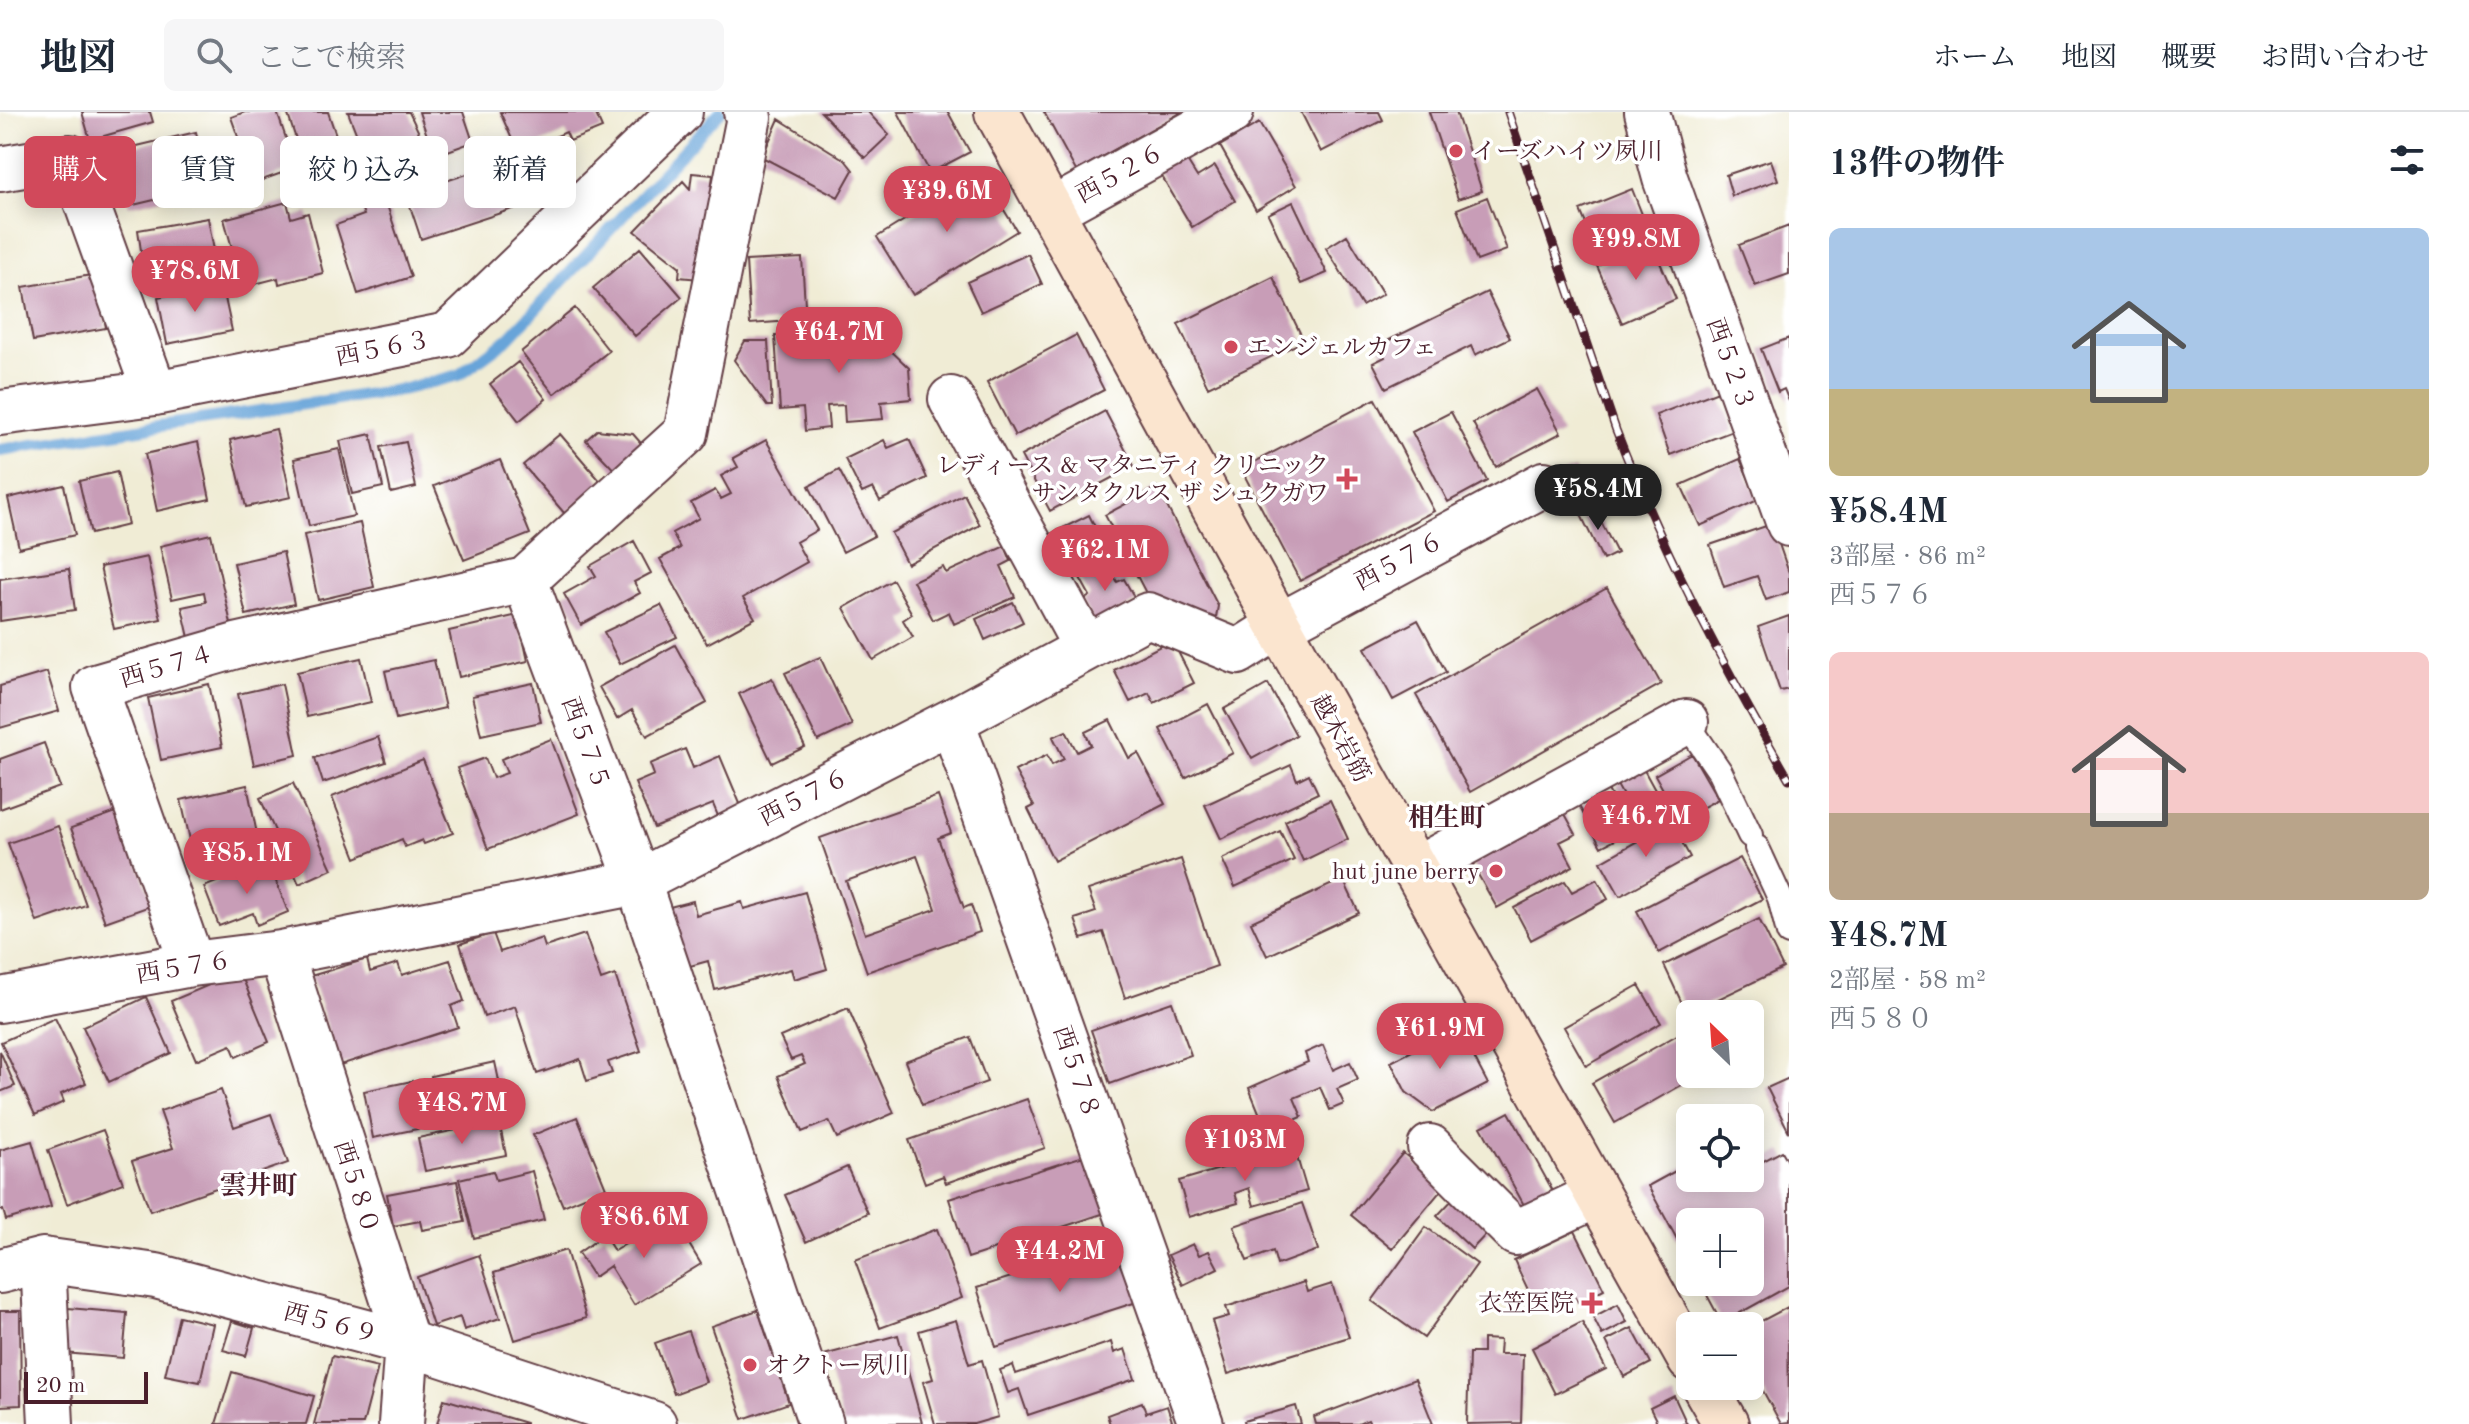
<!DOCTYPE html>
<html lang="ja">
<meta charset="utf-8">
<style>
:root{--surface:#fff;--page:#f6f6f7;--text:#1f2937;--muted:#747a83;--line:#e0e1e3;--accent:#d1495b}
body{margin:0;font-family:"Old Standard TT","Noto Serif JP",serif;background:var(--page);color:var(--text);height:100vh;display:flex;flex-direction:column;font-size:30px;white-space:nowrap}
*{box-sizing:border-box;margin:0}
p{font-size:26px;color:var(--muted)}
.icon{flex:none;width:44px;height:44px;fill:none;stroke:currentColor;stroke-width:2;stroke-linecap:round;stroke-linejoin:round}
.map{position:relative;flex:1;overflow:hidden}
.sheet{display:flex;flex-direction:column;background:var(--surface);width:680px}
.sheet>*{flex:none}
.guide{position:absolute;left:24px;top:24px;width:760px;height:72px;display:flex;gap:16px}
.needle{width:52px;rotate:335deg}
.tools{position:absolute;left:1676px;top:888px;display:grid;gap:16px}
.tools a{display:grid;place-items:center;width:88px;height:88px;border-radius:12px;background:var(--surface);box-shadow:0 4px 20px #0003;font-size:40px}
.scale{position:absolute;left:24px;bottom:20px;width:124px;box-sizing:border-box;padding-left:8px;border:4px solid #4a1f2b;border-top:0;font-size:22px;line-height:28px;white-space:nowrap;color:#4a1f2b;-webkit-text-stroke:6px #fff;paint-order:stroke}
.price{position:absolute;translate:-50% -68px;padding:0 18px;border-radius:28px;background:var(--accent);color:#fff;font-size:26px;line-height:52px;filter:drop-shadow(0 2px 4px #0008)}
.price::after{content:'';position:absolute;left:50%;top:48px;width:24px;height:18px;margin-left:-12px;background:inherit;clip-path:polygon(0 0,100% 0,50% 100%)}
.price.on{background:#222;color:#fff}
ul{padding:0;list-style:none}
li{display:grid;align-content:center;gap:16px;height:424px;padding:0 40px}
li span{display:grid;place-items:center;height:248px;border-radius:12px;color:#555}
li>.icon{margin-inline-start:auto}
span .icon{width:144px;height:144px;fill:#fffc;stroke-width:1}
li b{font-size:34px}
h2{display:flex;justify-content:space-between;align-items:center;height:96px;padding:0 40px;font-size:34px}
.tag{padding:0 28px;border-radius:12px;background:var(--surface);box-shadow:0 4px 20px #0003;font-size:28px;line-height:72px}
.tag.on{background:var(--accent);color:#fff}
header{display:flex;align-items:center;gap:48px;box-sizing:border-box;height:112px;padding:0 40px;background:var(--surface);border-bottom:2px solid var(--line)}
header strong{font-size:38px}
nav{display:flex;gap:44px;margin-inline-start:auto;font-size:28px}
.search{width:560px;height:72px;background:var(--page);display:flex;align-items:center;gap:20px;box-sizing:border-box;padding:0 28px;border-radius:12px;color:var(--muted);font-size:30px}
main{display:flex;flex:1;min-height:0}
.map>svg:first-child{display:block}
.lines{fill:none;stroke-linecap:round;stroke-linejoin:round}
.stream{stroke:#67a4d9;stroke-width:12}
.building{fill:#c89db7;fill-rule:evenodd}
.lane-casing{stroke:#633e44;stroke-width:28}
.street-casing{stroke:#633e44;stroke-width:48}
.secondary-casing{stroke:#633e44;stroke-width:48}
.lane{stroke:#fff;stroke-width:24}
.street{stroke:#fff;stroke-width:44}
.secondary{stroke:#fbe5cf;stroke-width:44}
.rail-casing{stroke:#4a1f2b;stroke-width:9}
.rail{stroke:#fff;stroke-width:6;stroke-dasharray:18;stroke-linecap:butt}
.poi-dot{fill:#d1495b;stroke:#fff;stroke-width:3}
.labels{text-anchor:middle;stroke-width:7;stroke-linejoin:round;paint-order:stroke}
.poi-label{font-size:24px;fill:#4a1f2b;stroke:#fff;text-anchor:start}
.street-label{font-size:24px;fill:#4a1f2b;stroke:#fff}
.neighbourhood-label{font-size:26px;font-weight:bold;fill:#4a1f2b;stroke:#fff}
</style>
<header>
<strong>地図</strong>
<div class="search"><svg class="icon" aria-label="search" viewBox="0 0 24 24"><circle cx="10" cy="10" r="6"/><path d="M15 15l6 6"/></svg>ここで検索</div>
<nav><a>ホーム</a><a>地図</a><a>概要</a><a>お問い合わせ</a></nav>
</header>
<main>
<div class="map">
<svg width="1789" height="1312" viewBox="0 0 1789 1312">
<rect width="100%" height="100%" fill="#fff"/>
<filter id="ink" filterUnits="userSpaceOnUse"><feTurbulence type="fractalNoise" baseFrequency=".0125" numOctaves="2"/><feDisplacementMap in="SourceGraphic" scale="16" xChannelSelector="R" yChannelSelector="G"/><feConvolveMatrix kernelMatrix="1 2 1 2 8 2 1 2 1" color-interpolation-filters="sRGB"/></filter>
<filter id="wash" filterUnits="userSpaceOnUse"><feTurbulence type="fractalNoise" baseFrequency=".006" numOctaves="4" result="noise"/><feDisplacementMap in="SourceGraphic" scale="32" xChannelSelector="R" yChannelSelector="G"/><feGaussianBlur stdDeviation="1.8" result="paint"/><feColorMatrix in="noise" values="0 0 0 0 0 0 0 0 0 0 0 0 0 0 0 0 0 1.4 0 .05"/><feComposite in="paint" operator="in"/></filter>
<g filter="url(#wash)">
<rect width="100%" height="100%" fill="#f0ecd5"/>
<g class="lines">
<path class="stream" d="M0 338 405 277 459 263 509 226 720 0"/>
</g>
<g id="blocks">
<path class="building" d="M82 0H150L153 10 90 28Z
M245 0H277L296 56 237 77 226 45 243 39 231 5Z
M287 0H328L339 32 302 45Z
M348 0H409L420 23 394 35 396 42 369 54Z
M419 0H463L473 30 434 44Z
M500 0H595L602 16 570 29 566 20 518 41Z
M821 0H868L889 23 865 46Z
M898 0H948L970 40 930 61Z
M1044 0H1182L1076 59Z
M1301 0H1379L1383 8 1321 40Z
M1429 0H1456L1482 79 1458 87Z
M779 7 845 48 853 58 838 85 762 45Z
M1259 11 1296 74 1256 98 1220 34Z
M196 20 209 75 129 94 127 86 117 88 112 66 122 64 116 39Z
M1182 41 1197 65 1215 54 1235 89 1192 115 1157 56Z
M1771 48 1778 68 1732 84 1726 63Z
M504 50 519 95 421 127 406 82Z
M692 61 713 63 700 167 679 165 680 155 635 119 683 69 690 77Z
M981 61 1017 119 913 183 877 125Z
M1632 77 1645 110 1594 131 1580 98Z
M1487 85 1507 138 1477 149 1457 97Z
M385 87 411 165 358 182 336 113 364 103 361 95Z
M287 90 291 106 308 101 323 161 279 172 278 166 243 175 224 107Z
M1293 90 1327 161 1301 172 1268 102Z
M208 106 217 155 163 165 160 149 143 152 138 118Z
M1789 114V162L1755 174 1739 133Z
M1347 123 1383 182 1362 194 1326 136Z
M1651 130 1676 187 1622 211 1597 154Z
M640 136 682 185 635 224 593 176Z
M1028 142 1042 172 981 200 967 170Z
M802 146 806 208 750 212 746 149Z
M97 162 106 216 33 229 23 175Z
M1273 165 1304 229 1208 275 1178 212Z
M222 172 232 219 167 232 158 185Z
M1487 180 1510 226 1475 243 1471 234 1386 276 1373 251 1385 245 1379 233Z
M575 196 609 239 554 282 521 240Z
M883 216 884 232 909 256 911 287 881 290 883 307 845 310 844 293 827 294 829 316 805 319 803 296 780 298 775 224Z
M1076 223 1104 278 1015 324 987 270Z
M1789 226V289L1784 277 1778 280 1761 237Z
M745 229H768L772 294H767L734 248Z
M518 250 546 287 519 309 490 272Z
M1537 277 1561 321 1496 355 1473 311Z
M1718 279 1733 319 1670 343 1656 303Z
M1375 287 1434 399 1300 469 1241 357Z
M1105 299 1134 354 1050 399 1021 344Z
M1451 300 1487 369 1448 390 1412 320Z
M276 317 291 385 246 395 230 328Z
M597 318 633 322 647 338 621 365 586 328Z
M371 322 383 375 352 382 340 329Z
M560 322 602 371 565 402 523 353Z
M909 327 927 366 880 389 873 376 862 381 845 347 884 328 888 336Z
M766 328 817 418 796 430 807 450 743 486 755 506 707 532 660 447 680 436 672 421 699 406 691 391 715 378 721 387 731 382 721 364 738 355 733 346Z
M198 330 210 387 157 399 145 342Z
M406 330 416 375 391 381 381 335Z
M339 337 354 404 309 414 294 347Z
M1740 347 1758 388 1700 414 1681 373Z
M500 348 530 422 464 448 434 374Z
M1574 357 1586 384 1568 393 1555 365Z
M839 358 874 424 843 440 809 374Z
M117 360 128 413 91 422 79 369Z
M64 373 75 423 19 436 8 386Z
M1157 375 1218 494 1215 511 1147 483 1105 403Z
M964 382 980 413 907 452 891 421Z
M1592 392 1617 441 1603 448 1579 399Z
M1089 403 1106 437 1068 456 1051 422Z
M360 411 374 475 318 488 304 423Z
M1772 412 1789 461V480L1766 488 1757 464 1724 475 1710 433Z
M211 422 233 521 190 530 182 495 206 490 204 480 172 487 160 434Z
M634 429 651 461 634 470 640 481 581 513 564 482 596 464 590 454Z
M1005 434 1011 449 1001 454 1015 485 954 512 949 500 933 508 913 469 943 455 946 461Z
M283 440 294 492 246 503 234 451Z
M147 445 161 507 114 517 100 455Z
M1106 449 1117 470 1124 467 1137 490 1094 512 1082 489 1090 484 1079 464Z
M69 457 75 498 0 509V467Z
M893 468 912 502 903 508 913 525 873 548 844 496Z
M1607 476 1661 572 1470 680 1416 583Z
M1013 490 1023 510 985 528 976 507Z
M661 493 677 525 620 552 604 520Z
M518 503 528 549 459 565 449 519Z
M1789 504V577L1780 579 1758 515Z
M1418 508 1446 560 1393 588 1365 536Z
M1172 528 1194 571 1154 591 1149 581 1130 590 1114 558Z
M675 533 707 591 647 624 632 598 617 607 599 575Z
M820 545 852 613 818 629 785 561Z
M361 546 371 590 307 605 297 560Z
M434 548 445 596 396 607 385 559Z
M47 560 59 599 0 616V574Z
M772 566 805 635 772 651 739 582Z
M533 571 541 610 481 623 472 584Z
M209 572 222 635 161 648 148 586Z
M282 572 297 643 254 653 238 582Z
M1268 572 1296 623 1252 647 1224 597Z
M1208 592 1233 641 1185 666 1160 617Z
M1110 608 1129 646 1138 641 1165 692 1054 749 1028 697 1034 694 1015 659 1047 643 1052 653 1064 647 1053 625 1066 619 1077 640 1091 633 1085 620Z
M378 625 386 650 323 671 315 646Z
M551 627 579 702 488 737 457 656 485 646 493 666 507 661 501 647Z
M44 631 60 675 0 697V647Z
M685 637 693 656 720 644 741 694 718 704 713 692 654 716 635 671 654 663 650 652Z
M1692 642 1718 687 1680 708 1655 663Z
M423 648 453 721 424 732 422 728 405 735 402 727 356 746 332 685Z
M1291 653 1297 668 1309 662 1318 681 1221 727 1205 693Z
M1644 658 1666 698 1639 713 1617 673Z
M293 671 332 757 299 772 260 686Z
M247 673 258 727 193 741 181 688Z
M1608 678 1630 720 1601 735 1579 694Z
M938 684 951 721 938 726 964 796 971 793 980 820 867 860 820 726ZM917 744 936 797 865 822 846 769Z
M1330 688 1348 727 1303 749 1285 709Z
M119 699 153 793 105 810 71 716Z
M1565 702 1576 722 1560 730 1573 754 1497 796 1472 752Z
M1671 710 1690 745 1620 784 1601 750Z
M58 714 86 793 37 810 8 731Z
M1280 719 1294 748 1235 775 1222 747Z
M1740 746 1762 787 1659 841 1637 799Z
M1181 747 1217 854 1125 886 1103 820 1082 827 1075 807 1096 800 1088 778Z
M268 749 288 800 257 813 253 801 219 814 204 775Z
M1343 767 1359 801 1267 844 1251 810Z
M1597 767 1608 787 1531 828 1514 796 1565 769 1572 780Z
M805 780 827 857 794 867 791 857 715 878 708 849 679 857 662 797 693 789 696 803 742 790 744 797Z
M1759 807 1783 856 1687 902 1664 853Z
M493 821 500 840 542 826 545 835 585 822 601 868 615 863 641 939 608 950 612 961 587 969 580 947 537 962 515 894 484 905 460 832Z
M367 847 370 860 398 851 402 863 450 848 464 889 451 894 458 915 340 953 311 864Z
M240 860 269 930 236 945 231 933 196 948 171 889Z
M1639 873 1661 911 1586 954 1564 915Z
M146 885 171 941 109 970 83 915Z
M1172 890 1191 943 1110 972 1091 918Z
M848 896 894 1001 837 1026 829 1009 802 1020 778 964 805 952 801 944 791 948 780 925Z
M55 906 86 971 61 982 64 990 35 1003 1 930Z
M1458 915 1488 972 1433 1000 1406 980 1391 950Z
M1677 923 1690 945V962H1701L1615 1011 1592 971Z
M970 925 987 970 922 993 905 949Z
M1323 933 1333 958 1350 950 1358 968 1337 977 1344 992 1330 998 1320 975 1294 986 1302 1005 1267 1020 1249 976 1308 950 1305 941Z
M0 939 15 974 0 980Z
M495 950 505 997 440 1010 431 964Z
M1789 966V1020L1767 976Z
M412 969 422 1016 373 1026 364 979Z
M221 978 234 1015 271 1002 288 1051 150 1099 132 1049 173 1036 160 999Z
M1027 987 1045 1036 946 1071 943 1064 925 1071 909 1028Z
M1509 1000 1558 1088 1530 1104 1481 1015Z
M577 1005 606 1076 563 1094 533 1023Z
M499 1009 506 1043 425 1059 418 1026Z
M103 1018 123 1071 67 1092 48 1038Z
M32 1029 51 1095 6 1108 3 1098H0V1038Z
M1294 1035 1307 1079 1254 1094 1249 1076 1235 1081 1238 1091 1189 1105 1179 1069Z
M1782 1039 1789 1051V1174L1722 1211 1700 1170H1750V1110H1690V1151L1648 1074 1690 1051V1066H1706L1712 1077 1733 1066H1750V1056Z
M1096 1040 1114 1098 968 1146 949 1087Z
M1403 1041 1444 1075 1392 1137 1351 1103Z
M847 1055 868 1101 806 1130 785 1083Z
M493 1059 496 1068 532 1059 544 1108 474 1126 459 1067Z
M457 1069 465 1110 422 1118 420 1109 393 1114 387 1082Z
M1455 1085 1490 1118 1472 1137 1437 1104Z
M1302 1091 1318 1138 1277 1153 1273 1139 1247 1149 1234 1114Z
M672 1104 701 1152 634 1193 610 1154 594 1165 578 1141 604 1123 614 1139Z
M1426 1115 1477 1152 1424 1226 1372 1189Z
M937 1117 962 1186 880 1216 855 1148Z
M1575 1119 1604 1177 1578 1190 1573 1179 1537 1197 1514 1148Z
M1124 1129 1143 1188 996 1235 977 1176Z
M1193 1132 1199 1143 1209 1139 1218 1156 1183 1173 1168 1143Z
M566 1138 586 1206 515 1228 494 1161Z
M479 1143 500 1206 464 1218 460 1205 433 1214 417 1165Z
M1304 1170 1307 1180 1332 1172 1349 1225 1228 1262 1212 1209 1229 1204 1226 1195Z
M1618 1192 1627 1210 1602 1223 1593 1205Z
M1788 1195 1789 1311 1781 1312 1750 1255V1215Z
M68 1196 127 1201 123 1246 64 1241Z
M758 1198 789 1291 743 1307 711 1214Z
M0 1199H20L21 1293 0 1294Z
M179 1204 213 1212 200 1270 165 1263Z
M956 1208 969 1252 982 1248 998 1305 974 1312H935L923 1270 933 1267 919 1219Z
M232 1209 254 1216 246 1244 223 1238Z
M1582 1210 1606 1257 1555 1282 1532 1236Z
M1632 1216 1651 1251 1624 1265 1606 1229Z
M688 1219 706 1270 674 1282 655 1231Z
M898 1223 922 1311 843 1312 824 1243Z
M1483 1227 1500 1228 1499 1242H1523L1521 1311 1467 1312 1469 1241H1483Z
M1111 1230 1114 1241 1125 1237 1135 1267 1028 1303 1019 1277 1008 1281 1000 1258 1013 1253 1016 1262Z
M332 1244 378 1255 363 1312H314Z
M232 1260 314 1284 306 1312H216Z
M1415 1267 1433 1312H1370L1368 1308 1358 1312H1316L1314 1305Z
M1674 1284 1687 1312H1658L1650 1296Z
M444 1287 526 1311V1312H437Z
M1142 1290 1146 1301 1167 1294 1173 1312H1110L1107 1303Z
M1296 1294 1301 1312H1245L1244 1309Z"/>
</g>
</g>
<g filter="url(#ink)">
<use href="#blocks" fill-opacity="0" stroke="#633e44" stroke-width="2"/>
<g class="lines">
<defs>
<path id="lane" d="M1686 610 1720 660 1750 723
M1757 736 1780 786 1789 821"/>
<path id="street" d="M746 0 749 5 686 321 525 468 638 770 821 1312
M1647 0 1665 66 1789 412
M0 57 70 45 155 281
M1051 99 1231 0
M951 287 1086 536
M0 301 155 281 448 223 680 0
M952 609 1201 1312
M1415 758 1686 610
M281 841 407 1231 401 1312
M192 852 95 575 236 534 525 468
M0 888 192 852 281 841 638 770 952 609 1148 503 1238 540 1279 514 1544 372
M1430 1035 1516 1121 1597 1083
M43 1148 51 1312
M0 1159 43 1148 156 1164 407 1231 654 1312"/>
<path id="secondary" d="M997 0 1279 514 1690 1248
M1704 1274 1726 1312"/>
</defs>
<use href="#lane" class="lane-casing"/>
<use href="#street" class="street-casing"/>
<use href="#secondary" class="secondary-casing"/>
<use href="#lane" class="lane"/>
<use href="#street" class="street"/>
<use href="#secondary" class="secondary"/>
<defs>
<path id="rail" d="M1508 0 1616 318C1663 440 1724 555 1789 667"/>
</defs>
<use href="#rail" class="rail-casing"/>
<use href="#rail" class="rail"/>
</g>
</g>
<g class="poi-dot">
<circle cx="1456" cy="39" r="8"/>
<circle cx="1231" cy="235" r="8"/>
<path d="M1343 355h8v8h8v8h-8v8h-8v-8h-8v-8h8z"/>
<circle cx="1496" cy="759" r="8"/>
<path d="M1588 1179h8v8h8v8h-8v8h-8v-8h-8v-8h8z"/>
<circle cx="750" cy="1253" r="8"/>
</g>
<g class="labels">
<g class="poi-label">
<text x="1472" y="47">イーズハイツ夙川</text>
<text x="1247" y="243">エンジェルカフェ</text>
<text x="1329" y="361" text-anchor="end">レディース &amp; マタニティ クリニック<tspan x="1329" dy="28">サンタクルス ザ シュクガワ</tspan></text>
<text x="1480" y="767" text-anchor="end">hut june berry</text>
<text x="1574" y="1199" text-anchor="end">衣笠医院</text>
<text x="766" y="1261">オクトー夙川</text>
</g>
<g class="street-label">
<text transform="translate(1120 61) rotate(-29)" y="8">西５２６</text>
<text transform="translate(383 236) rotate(-11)" y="8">西５６３</text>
<text transform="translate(1731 252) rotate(70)" y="8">西５２３</text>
<text transform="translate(1399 449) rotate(-28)" y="8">西５７６</text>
<text transform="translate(167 554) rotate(-16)" y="8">西５７４</text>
<text transform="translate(1341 626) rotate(61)" y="8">越木岩筋</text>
<text transform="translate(586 631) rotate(70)" y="8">西５７５</text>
<text transform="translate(804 685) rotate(-27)" y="8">西５７６</text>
<text transform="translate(184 855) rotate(-9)" y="8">西５７６</text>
<text transform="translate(1077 960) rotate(71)" y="8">西５７８</text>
<text transform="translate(357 1075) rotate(72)" y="8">西５８０</text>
<text transform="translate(331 1211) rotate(15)" y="8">西５６９</text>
</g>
<g class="neighbourhood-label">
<text x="1447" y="714">相生町</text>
<text x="259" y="1082">雲井町</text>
</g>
</g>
</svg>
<div class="tools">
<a><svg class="needle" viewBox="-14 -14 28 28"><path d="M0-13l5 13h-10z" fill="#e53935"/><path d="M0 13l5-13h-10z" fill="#747a83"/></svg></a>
<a><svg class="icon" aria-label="locate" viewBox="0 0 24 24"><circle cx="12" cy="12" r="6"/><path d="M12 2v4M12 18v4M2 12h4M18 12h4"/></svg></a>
<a>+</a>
<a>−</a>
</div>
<div class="scale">20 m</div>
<b class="price" style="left:947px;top:122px">¥39.6M</b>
<b class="price" style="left:1636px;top:170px">¥99.8M</b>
<b class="price" style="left:195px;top:202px">¥78.6M</b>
<b class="price" style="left:839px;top:263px">¥64.7M</b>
<b class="price on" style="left:1598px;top:420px">¥58.4M</b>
<b class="price" style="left:1105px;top:481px">¥62.1M</b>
<b class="price" style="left:1646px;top:747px">¥46.7M</b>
<b class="price" style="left:247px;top:784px">¥85.1M</b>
<b class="price" style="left:1440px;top:959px">¥61.9M</b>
<b class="price" style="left:462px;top:1034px">¥48.7M</b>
<b class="price" style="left:1245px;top:1071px">¥103M</b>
<b class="price" style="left:644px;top:1148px">¥86.6M</b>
<b class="price" style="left:1060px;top:1182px">¥44.2M</b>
<div class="guide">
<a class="tag on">購入</a>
<a class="tag">賃貸</a>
<a class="tag">絞り込み</a>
<a class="tag">新着</a>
</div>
</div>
<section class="sheet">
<h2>13件の物件<svg class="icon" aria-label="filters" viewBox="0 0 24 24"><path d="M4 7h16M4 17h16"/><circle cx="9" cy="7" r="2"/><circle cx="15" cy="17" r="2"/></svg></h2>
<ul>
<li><span style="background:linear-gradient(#a9c7e8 65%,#c2b280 0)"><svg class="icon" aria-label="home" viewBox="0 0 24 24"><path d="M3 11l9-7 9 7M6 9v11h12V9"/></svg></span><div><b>¥58.4M</b><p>3部屋 · 86 m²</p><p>西５７６</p></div></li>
<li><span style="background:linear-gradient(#f6c9c9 65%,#b9a48a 0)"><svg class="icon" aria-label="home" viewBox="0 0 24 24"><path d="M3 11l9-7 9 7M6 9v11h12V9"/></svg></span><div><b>¥48.7M</b><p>2部屋 · 58 m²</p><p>西５８０</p></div></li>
</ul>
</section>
</main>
